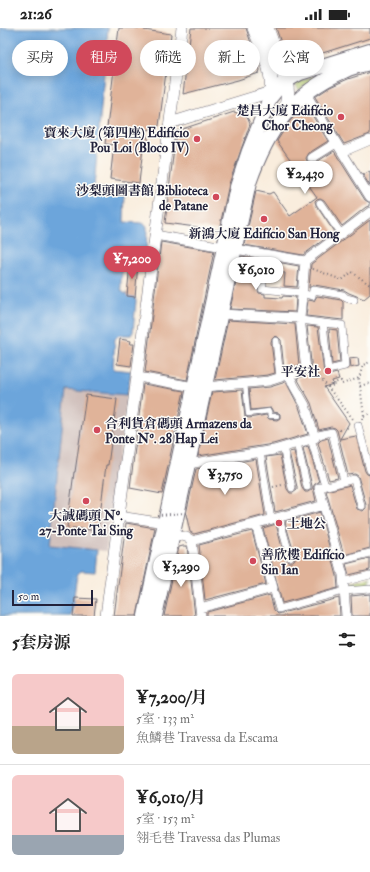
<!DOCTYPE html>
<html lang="zh">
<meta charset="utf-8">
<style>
:root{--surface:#fff;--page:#f6f6f6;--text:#222;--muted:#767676;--line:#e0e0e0;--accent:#d1495b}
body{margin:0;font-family:"IM FELL Double Pica","Noto Serif SC",serif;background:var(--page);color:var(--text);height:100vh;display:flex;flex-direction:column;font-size:15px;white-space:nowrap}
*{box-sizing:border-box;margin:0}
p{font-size:13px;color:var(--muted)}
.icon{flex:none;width:22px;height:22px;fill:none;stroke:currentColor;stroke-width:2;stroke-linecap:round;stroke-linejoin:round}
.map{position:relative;height:588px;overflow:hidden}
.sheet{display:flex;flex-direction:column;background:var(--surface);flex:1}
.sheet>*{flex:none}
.hud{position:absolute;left:12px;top:12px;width:346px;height:36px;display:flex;gap:8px}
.scale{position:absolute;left:12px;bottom:10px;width:81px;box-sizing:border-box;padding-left:4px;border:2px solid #22223b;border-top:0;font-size:11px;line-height:14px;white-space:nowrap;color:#22223b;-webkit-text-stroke:3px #fdfcf7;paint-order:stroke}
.price{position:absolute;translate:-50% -34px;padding:0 9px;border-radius:14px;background:#fff;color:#222;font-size:13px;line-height:26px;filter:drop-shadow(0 1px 2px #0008)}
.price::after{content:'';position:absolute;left:50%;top:24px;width:12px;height:9px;margin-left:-6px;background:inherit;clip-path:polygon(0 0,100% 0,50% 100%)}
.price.active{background:var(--accent);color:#fff}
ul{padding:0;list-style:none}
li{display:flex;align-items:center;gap:12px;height:100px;padding:0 12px}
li+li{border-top:1px solid var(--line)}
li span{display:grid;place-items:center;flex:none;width:112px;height:80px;border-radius:6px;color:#555}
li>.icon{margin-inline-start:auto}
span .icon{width:48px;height:48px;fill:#fffc;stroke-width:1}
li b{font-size:17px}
h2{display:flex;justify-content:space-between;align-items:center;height:48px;padding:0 12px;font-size:17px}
.chip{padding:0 14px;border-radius:18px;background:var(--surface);box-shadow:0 2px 10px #0003;font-size:14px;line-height:36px}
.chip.active{background:var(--accent);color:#fff}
.status{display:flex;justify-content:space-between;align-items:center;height:28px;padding:0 20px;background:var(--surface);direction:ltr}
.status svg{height:11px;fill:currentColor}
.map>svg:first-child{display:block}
.industrial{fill:#d0c0bc}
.green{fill:#b5ca6e;stroke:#6c7654}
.water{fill:#6ca5db;stroke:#47648b}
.building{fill:#e0b399}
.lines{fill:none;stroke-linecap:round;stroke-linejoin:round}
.service-casing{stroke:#6d6974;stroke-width:6}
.pedestrian-casing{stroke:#6d6974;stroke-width:8}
.minor-casing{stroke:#6d6974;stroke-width:10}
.tertiary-casing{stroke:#6d6974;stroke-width:12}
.secondary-casing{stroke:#6d6974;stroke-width:14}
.primary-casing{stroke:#6d6974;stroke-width:16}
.path{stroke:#6d6974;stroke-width:2;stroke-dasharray:1 3;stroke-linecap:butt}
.service{stroke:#fff;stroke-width:4.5}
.pedestrian{stroke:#fff;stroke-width:7}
.minor{stroke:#fff;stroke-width:9}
.tertiary{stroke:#fff;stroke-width:11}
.secondary{stroke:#fff;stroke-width:13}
.primary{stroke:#fff;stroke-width:14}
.path-bridge{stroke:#6d6974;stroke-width:2;stroke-dasharray:1 3;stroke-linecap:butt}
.poi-dot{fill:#d1495b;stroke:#fdfcf7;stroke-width:1.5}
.labels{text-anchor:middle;stroke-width:3;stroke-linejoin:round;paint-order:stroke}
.poi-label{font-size:13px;font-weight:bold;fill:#22223b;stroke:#fdfcf7;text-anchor:end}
</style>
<div class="status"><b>21:26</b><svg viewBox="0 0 49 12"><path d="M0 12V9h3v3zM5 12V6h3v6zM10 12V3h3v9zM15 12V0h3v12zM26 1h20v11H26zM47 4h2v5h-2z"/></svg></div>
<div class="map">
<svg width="370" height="588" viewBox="0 0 370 588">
<rect width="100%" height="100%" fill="#fdfcf7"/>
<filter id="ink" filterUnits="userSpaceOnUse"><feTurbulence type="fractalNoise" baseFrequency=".025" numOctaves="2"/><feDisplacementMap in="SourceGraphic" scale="8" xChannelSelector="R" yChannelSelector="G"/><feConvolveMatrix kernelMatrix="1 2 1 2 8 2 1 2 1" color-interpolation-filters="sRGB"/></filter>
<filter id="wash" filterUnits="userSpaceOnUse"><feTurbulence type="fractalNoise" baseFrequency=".012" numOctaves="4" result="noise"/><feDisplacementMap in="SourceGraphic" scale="16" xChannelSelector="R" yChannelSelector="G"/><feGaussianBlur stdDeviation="0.9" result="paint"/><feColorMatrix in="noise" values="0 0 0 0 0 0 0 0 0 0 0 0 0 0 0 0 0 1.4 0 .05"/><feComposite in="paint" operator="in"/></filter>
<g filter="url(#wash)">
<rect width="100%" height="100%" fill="#f9eddd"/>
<path class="industrial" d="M66 362 127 367 106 523 50 517Z"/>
<path class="green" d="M363 32 312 52 299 62 295 56 311 49Z
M370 550V559L348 560 347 556Z"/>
<path class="water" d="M0 0H108L94 159 125 164 124 194 142 195 146 197 147 199 146 230 141 234C137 234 130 232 126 235 122 238 119 260 122 263 126 269 133 262 136 273L133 304 131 307H119L115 311 113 341 131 343 127 367 66 362 50 517 97 522 95 544 81 543 77 547 71 588H0Z"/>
<g id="blocks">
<path class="building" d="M119 0H145L144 2 171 6 159 98 145 103 152 121 143 120 139 155 110 151 114 117 105 116Z
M191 0H246L260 42 259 45 238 52 183 66Z
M276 0H370V10L288 36Z
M370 44V106L344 116 315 69 330 59 348 51Z
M306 77 328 113 309 125 306 130 307 133 310 135H315L334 123 365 172 370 175V178L366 179 342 198 324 172 320 170 317 171 315 173 316 177 334 204 303 227 244 217 256 163 269 166 273 164 290 188 317 169 277 113 290 93Z
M234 84 244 87 248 91 250 96 229 156 219 202 165 195 176 103Z
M370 143V158L363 147Z
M370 192V266L364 271 349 265 344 262 314 257 309 260 311 236Z
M161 214 214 223 187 352 145 344Z
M242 228 261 232 257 260 259 265 265 266V269L282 270 283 268 296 269 295 284 230 281Z
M271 233 299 238 297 259 284 258 285 245 270 243Z
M130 235 138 236 135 269 127 268Z
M317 268 341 272 343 274V292L306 288 308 272 314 273Z
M228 292 295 296 299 337 284 342 281 312 278 309 275 308 272 311 271 314 275 345 268 347 215 352Z
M307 298 318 299 324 345 329 347 337 345 339 351 332 353 333 356 324 359 349 395 340 411 356 408 365 443 367 446 370 447V520L344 527 326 463 350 457 357 481 363 483 366 480V477L358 448 355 446 348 447 337 402 335 400 331 399 319 402 311 375 297 350 308 347 312 343Z
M329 301 337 302 340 334 332 336Z
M120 311 131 313 130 316H134L131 338 117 336Z
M358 330 359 338 350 340 349 331Z
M286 354 299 379 308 406 273 416 198 428 212 364 242 362 245 389 249 390 266 387 269 391 277 392 280 390V386L279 385 273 384 271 380 251 382 249 361 270 359Z
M143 356 184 363 162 466 130 460Z
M86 367 117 371 108 437H106L98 503 67 499 74 444H75Z
M328 410 338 450 329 452 318 415 321 412Z
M308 418 319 454 315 456 313 459 316 473 275 484 266 429 280 427 287 461 290 465H293L297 462V459L289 424 294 423 302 460 305 464H308L312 461V458L303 420Z
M256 431 265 487 194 506 190 504 186 486 196 441Z
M320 484 337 548 338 560 282 575 263 500 276 496 285 531 288 534H292L295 531V528L285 494Z
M126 495 155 500 137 588H114Z
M252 503 266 556 205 572 199 517Z
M183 518H187L195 588H164L179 519Z
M370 530V542L349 547 346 536Z
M370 566V588H352L351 568Z
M270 567 274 582 278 586 339 570 340 588H207V584Z
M75 570 96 571 94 588H73Z"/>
</g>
</g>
<g filter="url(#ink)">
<use href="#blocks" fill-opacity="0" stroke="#6d6974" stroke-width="1"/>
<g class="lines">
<defs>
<path id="service" d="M245 355 248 386 269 383 270 388H277"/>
<path id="pedestrian" d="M320 175 341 206
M267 226 262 261 302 265 312 268 313 262 343 267 346 270 354 272
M301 292 323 295 328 342 345 338 342 297 323 295
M276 313 280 349
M358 397 370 442
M314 408 332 404 344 453
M311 411 325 458
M297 415 307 459
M283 419 292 460
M260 424 271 492
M319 460 354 451 361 478
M279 489 290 529
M339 533 370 525
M343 554 370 547
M273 560 279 581 344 563 370 561"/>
<path id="minor" d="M306 66 370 169
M342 124 370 112
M312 130 336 115
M155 207 224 219 229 217
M235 221 305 233
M220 286 300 290
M138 349 194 359
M205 359 269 353 306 341 300 290 305 233 370 184
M188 436 274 422 315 410 305 377 294 358 289 346
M319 460 343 547 346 588
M119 488 165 495
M172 511C180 507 186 507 192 513
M192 513 324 477
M192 513 201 588
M200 580 273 560 256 496"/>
<path id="tertiary" d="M170 95 277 62
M106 588 182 0"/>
<path id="secondary" d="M254 0C262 22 276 46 270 70
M267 0 286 53C289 66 288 78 281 89"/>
<path id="primary" d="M145 588 237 159 249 123 270 70 278 60 286 53 300 45 370 23
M155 588 249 155C267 103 292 65 344 43 352 39 361 37 370 35"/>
</defs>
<use href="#service" class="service-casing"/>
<use href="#pedestrian" class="pedestrian-casing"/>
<use href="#minor" class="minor-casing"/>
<use href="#tertiary" class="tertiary-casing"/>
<use href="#secondary" class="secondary-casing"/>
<use href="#primary" class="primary-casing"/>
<path class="path" d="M313 241 342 252 352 244 370 257
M315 343 353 391
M360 358 370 355
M328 359 335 357 334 355 341 353 342 356 359 350
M364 388 370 385
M363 391 364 388 359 350 363 337 370 334
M339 402 350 399
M273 459 282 457"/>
<use href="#service" class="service"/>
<use href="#pedestrian" class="pedestrian"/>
<use href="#minor" class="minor"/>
<use href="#tertiary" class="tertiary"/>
<use href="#secondary" class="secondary"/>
<use href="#primary" class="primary"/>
<path class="path-bridge" d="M157 487 186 485"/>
</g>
</g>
<g class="poi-dot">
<circle cx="341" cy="89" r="4"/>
<circle cx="197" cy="111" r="4"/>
<circle cx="216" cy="169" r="4"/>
<circle cx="264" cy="191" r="4"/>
<circle cx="328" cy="343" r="4"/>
<circle cx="97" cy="402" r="4"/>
<circle cx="86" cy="473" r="4"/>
<circle cx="279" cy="495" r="4"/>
<circle cx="253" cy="533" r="4"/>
</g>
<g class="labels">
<g class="poi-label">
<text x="333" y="87">楚昌大廈 Edifício<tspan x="333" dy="15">Chor Cheong</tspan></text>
<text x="189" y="109">寶來大廈 (第四座) Edifício<tspan x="189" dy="15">Pou Loi (Bloco IV)</tspan></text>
<text x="208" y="167">沙梨頭圖書館 Biblioteca<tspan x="208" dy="15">de Patane</tspan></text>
<text x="264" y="210" text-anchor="middle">新鴻大廈 Edifício San Hong</text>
<text x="320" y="348">平安社</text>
<text x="105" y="400" text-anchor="start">合利貨倉碼頭 Armazens da<tspan x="105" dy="15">Ponte Nº. 28 Hap Lei</tspan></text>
<text x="86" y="492" text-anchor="middle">大誠碼頭 Nº.<tspan x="86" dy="15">27-Ponte Tai Sing</tspan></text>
<text x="287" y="500" text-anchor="start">土地公</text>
<text x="261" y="531" text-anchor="start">善欣樓 Edifício<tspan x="261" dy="15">Sin Ian</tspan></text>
</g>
</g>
</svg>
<div class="scale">50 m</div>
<b class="price" style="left:305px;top:167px">¥2,430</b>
<b class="price active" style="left:132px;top:252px">¥7,200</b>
<b class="price" style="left:256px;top:263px">¥6,010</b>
<b class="price" style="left:225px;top:468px">¥3,750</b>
<b class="price" style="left:181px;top:560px">¥3,290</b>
<div class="hud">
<a class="chip">买房</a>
<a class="chip active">租房</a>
<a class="chip">筛选</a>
<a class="chip">新上</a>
<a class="chip">公寓</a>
</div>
</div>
<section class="sheet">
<h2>5套房源<svg class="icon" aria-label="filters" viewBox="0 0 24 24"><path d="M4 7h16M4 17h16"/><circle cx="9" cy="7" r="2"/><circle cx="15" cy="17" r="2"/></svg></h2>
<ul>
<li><span style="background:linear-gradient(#f6c9c9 65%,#b9a48a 0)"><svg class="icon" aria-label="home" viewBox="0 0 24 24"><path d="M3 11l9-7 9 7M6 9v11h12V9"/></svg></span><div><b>¥7,200/月</b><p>5室 · 133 m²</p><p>魚鱗巷 Travessa da Escama</p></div></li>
<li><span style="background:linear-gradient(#f6c9c9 75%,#9aa5b1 0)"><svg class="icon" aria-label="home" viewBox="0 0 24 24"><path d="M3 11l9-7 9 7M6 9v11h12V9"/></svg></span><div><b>¥6,010/月</b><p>5室 · 153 m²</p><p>翎毛巷 Travessa das Plumas</p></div></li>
</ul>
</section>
